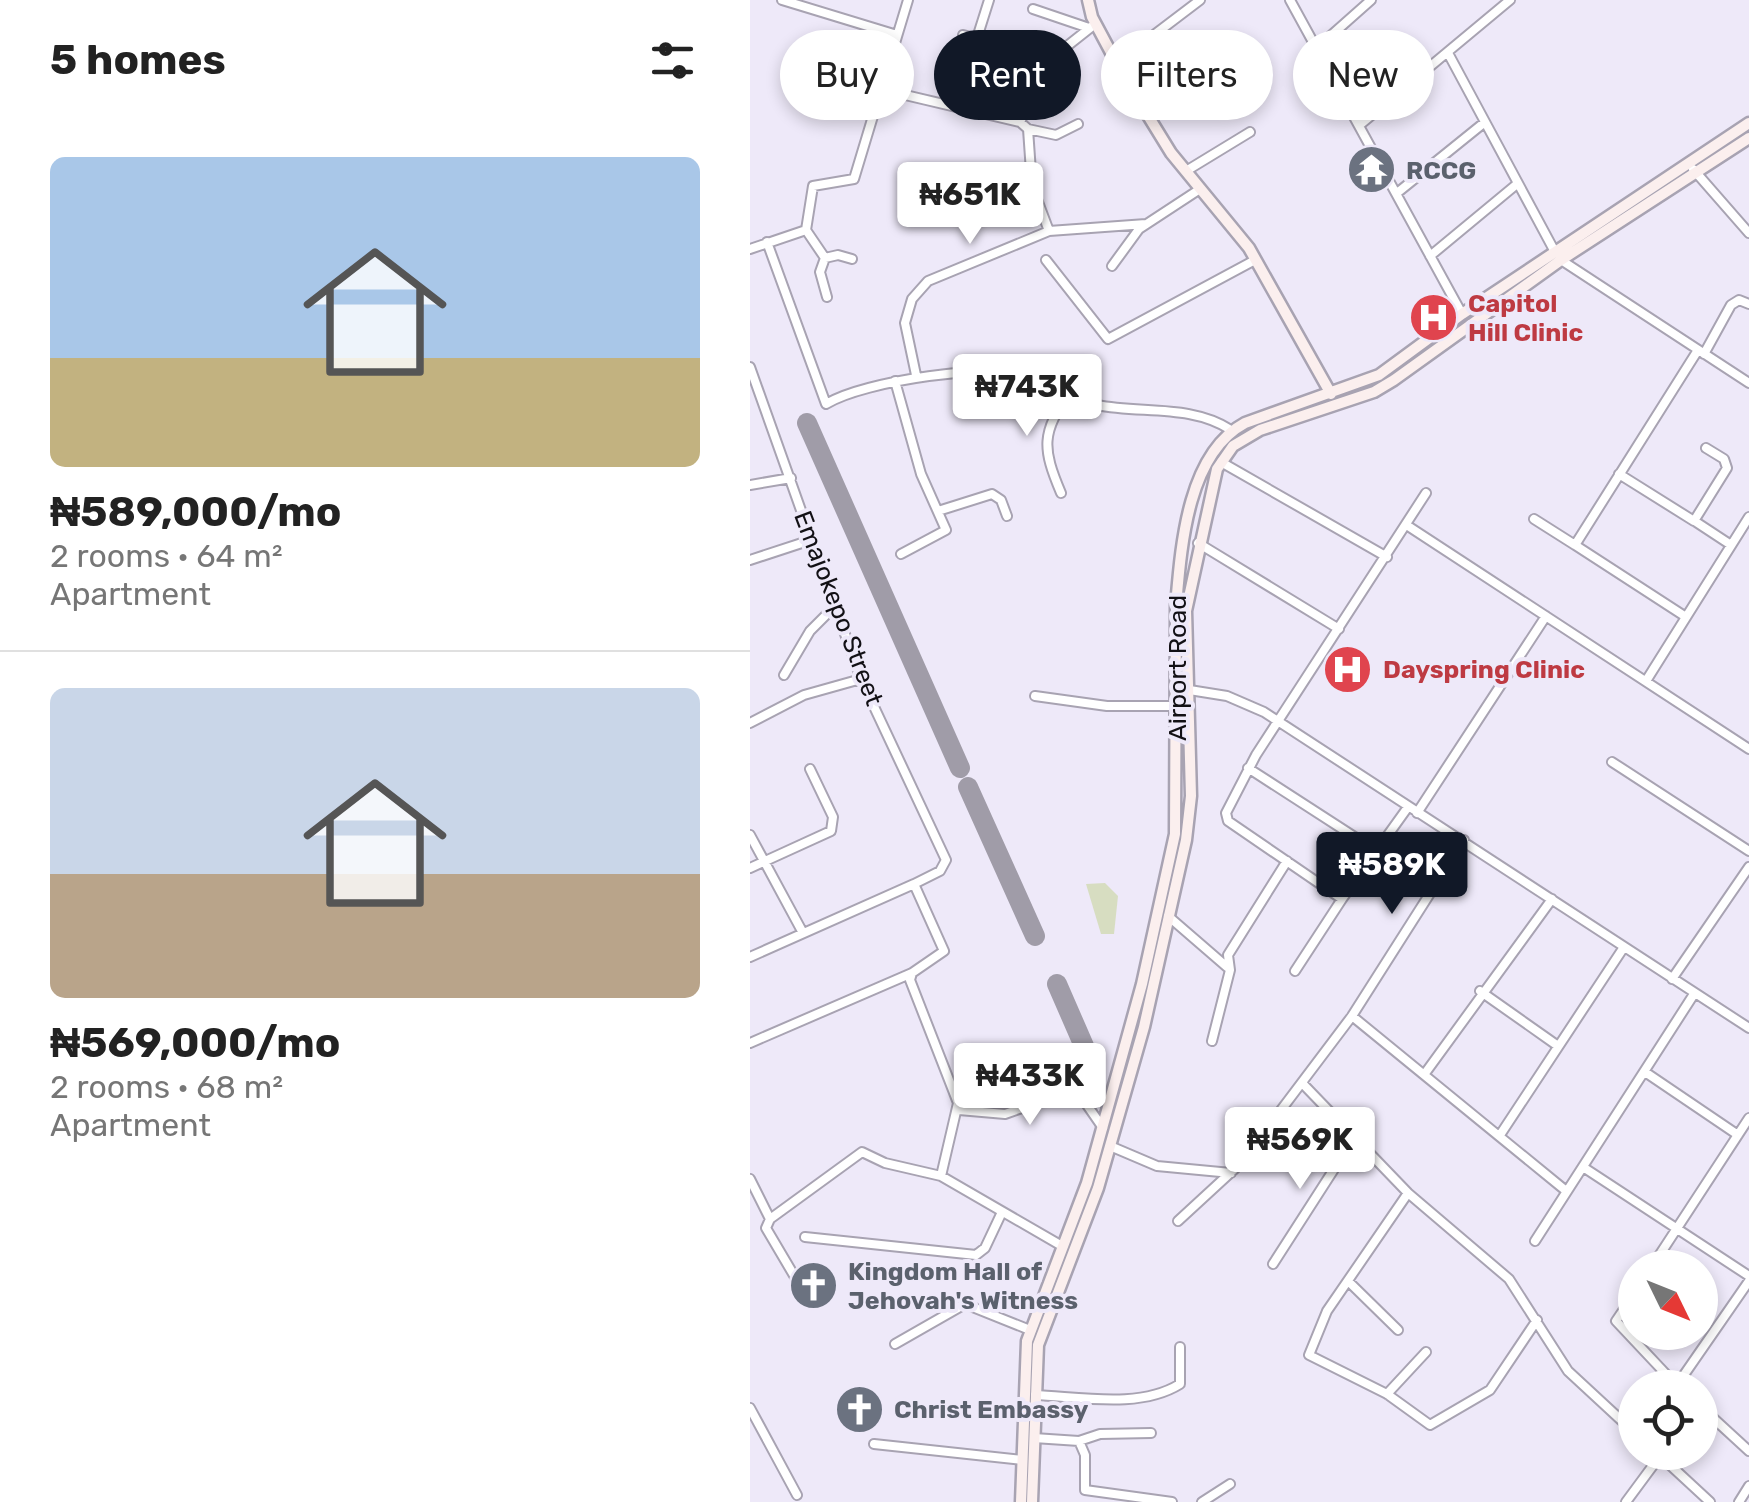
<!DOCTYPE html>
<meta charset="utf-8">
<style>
:root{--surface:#fff;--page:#f2f2f2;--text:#222;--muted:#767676;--line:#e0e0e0;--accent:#111827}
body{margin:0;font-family:Rubik,sans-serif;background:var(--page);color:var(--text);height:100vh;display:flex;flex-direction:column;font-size:38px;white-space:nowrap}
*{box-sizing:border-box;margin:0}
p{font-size:32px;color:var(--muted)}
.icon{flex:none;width:55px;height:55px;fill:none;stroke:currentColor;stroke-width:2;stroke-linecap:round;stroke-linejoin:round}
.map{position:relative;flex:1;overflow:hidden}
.side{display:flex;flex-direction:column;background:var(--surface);width:750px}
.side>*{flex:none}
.banner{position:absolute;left:30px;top:30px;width:818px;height:90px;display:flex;gap:20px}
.needle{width:65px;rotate:133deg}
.buttons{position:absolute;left:868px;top:1250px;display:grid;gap:20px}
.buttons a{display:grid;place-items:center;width:100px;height:100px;border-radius:50%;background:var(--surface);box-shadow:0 5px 15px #0003;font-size:50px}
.price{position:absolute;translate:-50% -85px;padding:0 22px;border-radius:10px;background:#fff;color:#222;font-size:32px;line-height:65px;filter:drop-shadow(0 2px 5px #0008)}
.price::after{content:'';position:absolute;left:50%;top:60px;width:30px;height:22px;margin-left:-15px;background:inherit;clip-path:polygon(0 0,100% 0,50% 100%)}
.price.on{background:var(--accent);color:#fff}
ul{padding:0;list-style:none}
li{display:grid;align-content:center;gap:20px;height:530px;padding:0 50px}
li+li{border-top:2px solid var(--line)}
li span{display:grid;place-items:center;height:310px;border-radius:15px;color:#555}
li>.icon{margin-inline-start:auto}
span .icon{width:180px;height:180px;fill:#fffc;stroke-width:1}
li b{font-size:42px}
h2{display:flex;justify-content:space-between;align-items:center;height:120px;padding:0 50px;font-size:42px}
.tag{padding:0 35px;border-radius:45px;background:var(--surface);box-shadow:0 5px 15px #0003;font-size:35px;line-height:90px}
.tag.on{background:var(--accent);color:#fff}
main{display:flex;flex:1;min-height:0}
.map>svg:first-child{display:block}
.green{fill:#d7ddc1}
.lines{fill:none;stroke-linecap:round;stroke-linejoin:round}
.taxiway{stroke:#a09ca8;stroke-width:20}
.street-casing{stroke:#a8a3b2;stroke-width:12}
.secondary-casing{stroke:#a8a3b2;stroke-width:15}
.street{stroke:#fff;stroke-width:8}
.secondary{stroke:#fbefee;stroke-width:10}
.labels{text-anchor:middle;stroke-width:8;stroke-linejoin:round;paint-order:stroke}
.worship-label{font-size:25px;font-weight:bold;fill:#5b616d;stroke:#eee9f9;text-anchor:start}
.health-label{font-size:25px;font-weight:bold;fill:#be3a42;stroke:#eee9f9;text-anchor:start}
.street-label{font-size:25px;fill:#121015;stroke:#eee9f9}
</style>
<main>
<section class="side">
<h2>5 homes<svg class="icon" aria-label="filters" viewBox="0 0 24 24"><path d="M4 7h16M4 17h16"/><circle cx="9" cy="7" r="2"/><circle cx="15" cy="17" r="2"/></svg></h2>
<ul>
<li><span style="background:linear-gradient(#a9c7e8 65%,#c2b280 0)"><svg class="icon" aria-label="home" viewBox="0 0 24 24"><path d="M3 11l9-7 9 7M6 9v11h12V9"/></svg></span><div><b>₦589,000/mo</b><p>2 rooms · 64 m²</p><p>Apartment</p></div></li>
<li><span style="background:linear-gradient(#c9d6e8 60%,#b9a48a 0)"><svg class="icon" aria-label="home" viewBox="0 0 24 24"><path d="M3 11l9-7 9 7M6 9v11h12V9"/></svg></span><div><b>₦569,000/mo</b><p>2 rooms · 68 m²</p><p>Apartment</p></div></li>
</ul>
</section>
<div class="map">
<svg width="999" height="1502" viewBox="0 0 999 1502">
<rect width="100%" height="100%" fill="#eee9f9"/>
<path class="green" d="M355 883 368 896 364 934H351L336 884Z"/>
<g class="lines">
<path class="taxiway" d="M57 423 210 768
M218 787 285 936
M307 984 334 1046 329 1058"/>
<defs>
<path id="street" d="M32 0 147 35
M540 0 712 314
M283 9 339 28
M213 35 302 58
M227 38 239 0
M568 47 621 0
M698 53 805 252
M367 63 450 0
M134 90 270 122 302 58 345 24
M270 122 278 129 282 186 299 231
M611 124 760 0
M278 129 306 135 328 124
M943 169 999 233
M436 171 500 132
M647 193 735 122
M17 242 76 404C115 380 241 364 286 373 310 378 324 401 347 405 391 414 441 404 481 430
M0 249 56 230
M680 256 767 184
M75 258 70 272 77 297
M102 259 88 255 75 258 56 230 63 186 104 179 158 0
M296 260 358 339 505 260
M811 260 999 383
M362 266 389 229 450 189
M954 354 981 305 989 300 999 304
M0 367 111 679 196 860 190 871 164 884
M166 375 155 323 162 299 178 281 299 231 396 224
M145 381 171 474 196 530 151 554
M471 462 637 557
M869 474 944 521 977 468 974 459 956 448
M0 485 41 478
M311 493C292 448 291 433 320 392
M188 511 242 494 251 500 257 516
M784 519 825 545
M943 520 981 545
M658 526 999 749
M448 543 589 629
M0 560 61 540
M936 617 825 545 948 350
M34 675 60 631 85 606
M896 681 999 517
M427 688 477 696 514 712 999 1028
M285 696 357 706H426
M0 723 54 695 111 679
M862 762 999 851
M498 768 628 852
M658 807 592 899 478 821 476 813 506 755 676 493
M667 813 796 616
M0 835 53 933
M0 868 81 831 83 817 60 769
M418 916 477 967
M0 957 164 884 194 951 162 973 0 1043
M545 971 592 899
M162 973 160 980 208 1103 191 1176
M922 979 999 867
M730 991 808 1046
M602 1016 714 840
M462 1041 480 970 478 955 537 861
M676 1072 802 899
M895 1072 988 1135
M553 1084 658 1193 759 1279 818 1371 885 1433
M209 1110 255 1114 326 1089 353 1128
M750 1135 874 947
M360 1146 407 1166 481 1173
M833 1167 999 1276
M0 1179 20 1219
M658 1193 577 1311 559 1355 637 1394 680 1425 740 1390 787 1320
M428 1221 491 1163 602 1016 815 1190
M55 1237 226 1255 235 1248 252 1212
M785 1241 944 994
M523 1264 604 1138
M901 1268 999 1118
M598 1281 648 1330
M52 1289 16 1228 20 1219 112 1152 135 1163 191 1176 312 1246
M885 1293 866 1321 929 1388
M145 1344 215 1304 280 1330
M927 1385 999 1281
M637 1394 676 1352
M285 1395C331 1397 390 1409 430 1384V1347
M950 1406 999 1451
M0 1408 47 1495
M284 1438 329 1441 335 1455V1490L422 1502
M329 1441 350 1434 401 1433
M124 1444 272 1460
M906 1452 960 1502
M452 1502 480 1484
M876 1502 910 1456
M989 1502 999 1486"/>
<path id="secondary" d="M338 0 342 17 373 75 421 153 499 248 581 394
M271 1502 277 1341 337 1183 392 984 425 834 426 606C431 547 437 454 495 423L629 375 712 314 999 123
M282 1502 288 1345 348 1188 394 1027 436 840 441 796 436 611 467 469 483 446 510 430 624 392 644 380 811 260 999 138"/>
</defs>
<use href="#street" class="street-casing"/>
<use href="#secondary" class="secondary-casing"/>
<use href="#street" class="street"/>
<use href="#secondary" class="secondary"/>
</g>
<defs>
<symbol id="temple-disc" viewBox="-11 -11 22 22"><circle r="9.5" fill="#6b7280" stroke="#eee9f9"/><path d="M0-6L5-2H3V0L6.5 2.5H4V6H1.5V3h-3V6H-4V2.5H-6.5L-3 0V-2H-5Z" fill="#fff"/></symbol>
<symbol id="hospital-disc" viewBox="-11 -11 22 22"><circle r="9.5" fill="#e0444e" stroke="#eee9f9"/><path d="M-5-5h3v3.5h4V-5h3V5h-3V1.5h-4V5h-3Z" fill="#fff"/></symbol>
<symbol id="church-disc" viewBox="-11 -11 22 22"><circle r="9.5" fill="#6b7280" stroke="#eee9f9"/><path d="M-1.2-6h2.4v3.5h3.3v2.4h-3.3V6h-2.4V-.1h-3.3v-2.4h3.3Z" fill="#fff"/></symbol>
</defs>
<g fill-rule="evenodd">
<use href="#temple-disc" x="594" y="142" width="55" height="55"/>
<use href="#hospital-disc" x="656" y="290" width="55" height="55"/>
<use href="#hospital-disc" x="570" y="642" width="55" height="55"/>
<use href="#church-disc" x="36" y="1258" width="55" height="55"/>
<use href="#church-disc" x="82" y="1382" width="55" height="55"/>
</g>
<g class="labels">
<g class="worship-label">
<text x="656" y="179">RCCG</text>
<text x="98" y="1280">Kingdom Hall of<tspan x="98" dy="29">Jehovah's Witness</tspan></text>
<text x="144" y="1418">Christ Embassy</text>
</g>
<g class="health-label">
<text x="718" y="312">Capitol<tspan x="718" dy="29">Hill Clinic</tspan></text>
<text x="633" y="678">Dayspring Clinic</text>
</g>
<g class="street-label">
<text transform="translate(89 608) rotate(69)" y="9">Emajokepo Street</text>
<text transform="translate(427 668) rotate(-90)" y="9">Airport Road</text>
</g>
</g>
</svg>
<div class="buttons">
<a><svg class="needle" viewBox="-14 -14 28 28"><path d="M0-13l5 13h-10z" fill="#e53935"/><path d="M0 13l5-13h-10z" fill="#767676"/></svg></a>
<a><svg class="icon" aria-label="locate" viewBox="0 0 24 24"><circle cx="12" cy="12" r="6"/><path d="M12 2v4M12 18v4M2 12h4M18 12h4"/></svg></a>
</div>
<b class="price" style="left:220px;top:247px">₦651K</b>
<b class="price" style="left:277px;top:439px">₦743K</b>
<b class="price on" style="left:642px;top:917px">₦589K</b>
<b class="price" style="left:280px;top:1128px">₦433K</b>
<b class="price" style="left:550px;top:1192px">₦569K</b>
<div class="banner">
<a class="tag">Buy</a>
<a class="tag on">Rent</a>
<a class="tag">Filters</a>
<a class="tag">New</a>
</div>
</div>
</main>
